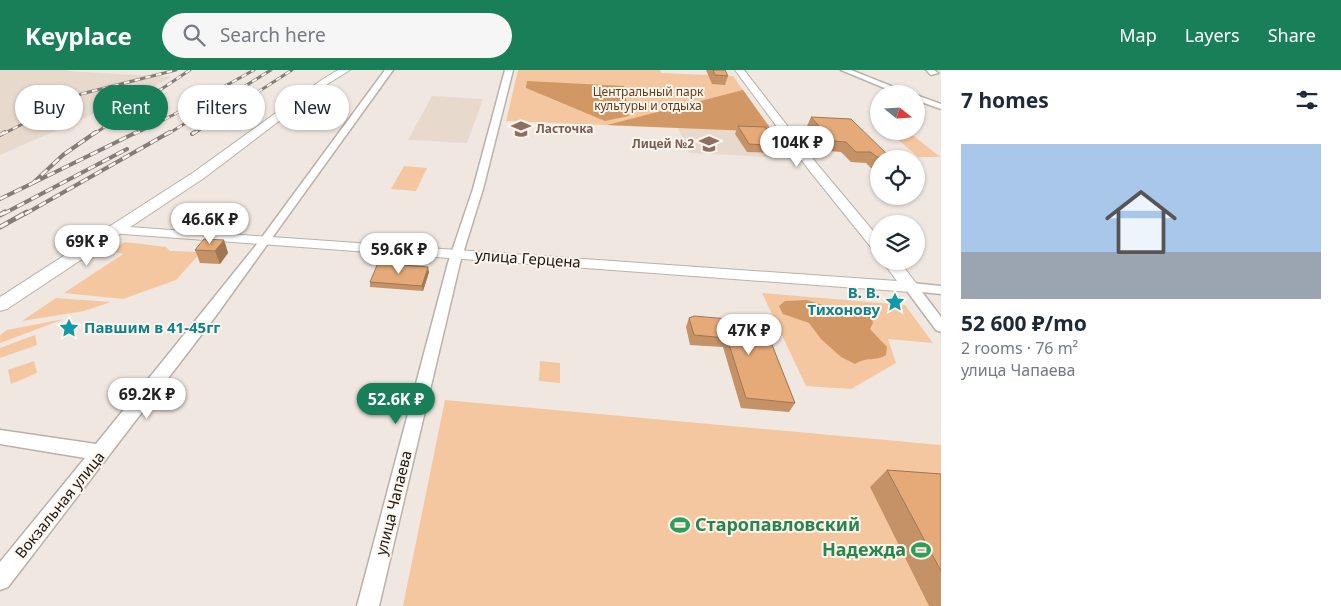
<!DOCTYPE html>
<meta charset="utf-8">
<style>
:root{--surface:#fff;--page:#f6f6f7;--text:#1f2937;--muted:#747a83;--accent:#187f59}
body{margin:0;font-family:"Noto Sans",sans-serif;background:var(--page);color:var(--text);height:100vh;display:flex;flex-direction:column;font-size:19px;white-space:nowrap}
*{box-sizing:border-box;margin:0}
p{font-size:16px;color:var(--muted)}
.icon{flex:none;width:28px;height:28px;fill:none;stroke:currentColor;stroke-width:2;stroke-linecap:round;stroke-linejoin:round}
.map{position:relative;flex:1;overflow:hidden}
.drawer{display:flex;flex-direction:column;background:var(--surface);width:400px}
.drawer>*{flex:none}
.banner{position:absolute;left:15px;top:15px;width:475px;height:45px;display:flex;gap:10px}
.needle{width:32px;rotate:108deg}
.controls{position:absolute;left:870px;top:15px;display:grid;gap:10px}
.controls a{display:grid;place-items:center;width:55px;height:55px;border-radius:50%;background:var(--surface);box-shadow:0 1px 4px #0004;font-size:25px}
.price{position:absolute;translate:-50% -42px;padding:0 11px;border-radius:18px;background:#fff;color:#222;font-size:16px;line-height:32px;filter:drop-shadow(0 1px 2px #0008)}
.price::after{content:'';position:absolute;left:50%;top:30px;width:15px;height:11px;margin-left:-8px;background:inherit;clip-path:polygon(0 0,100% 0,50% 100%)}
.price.on{background:var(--accent);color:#fff}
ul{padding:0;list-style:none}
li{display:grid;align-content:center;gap:10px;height:265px;padding:0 20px}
li span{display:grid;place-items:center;height:155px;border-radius:0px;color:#555}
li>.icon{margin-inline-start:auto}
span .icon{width:90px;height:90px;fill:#fffc;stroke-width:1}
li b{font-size:21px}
h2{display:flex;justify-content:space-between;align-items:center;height:60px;padding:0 20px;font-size:21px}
.pill{padding:0 18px;border-radius:22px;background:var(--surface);box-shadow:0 1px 4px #0004;font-size:18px;line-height:45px}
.pill.on{background:var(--accent);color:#fff}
header{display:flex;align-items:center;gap:30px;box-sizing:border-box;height:70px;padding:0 25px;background:var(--accent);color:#fff}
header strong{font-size:24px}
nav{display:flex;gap:28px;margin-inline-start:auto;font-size:18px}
.search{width:350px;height:45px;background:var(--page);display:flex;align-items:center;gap:12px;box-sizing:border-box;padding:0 18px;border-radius:28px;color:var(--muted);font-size:19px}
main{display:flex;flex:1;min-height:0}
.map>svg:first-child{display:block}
.built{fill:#e8d9cd}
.green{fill:#f5c7a0}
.forest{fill:#d19866}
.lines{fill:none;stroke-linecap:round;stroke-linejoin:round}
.minor-casing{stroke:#b9b1aa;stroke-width:3}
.tertiary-casing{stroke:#b9b1aa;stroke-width:2}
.secondary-casing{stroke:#b9b1aa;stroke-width:2}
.minor{fill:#fff;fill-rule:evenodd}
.tertiary{fill:#fff;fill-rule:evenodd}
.secondary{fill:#fff;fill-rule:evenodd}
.rail-far2-casing{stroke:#837d78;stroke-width:3}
.rail-far1-casing{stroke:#837d78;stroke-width:4}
.rail-casing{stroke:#837d78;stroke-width:5}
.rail-far2{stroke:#fef5ed;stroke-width:2;stroke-dasharray:5.5;stroke-linecap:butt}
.rail-far1{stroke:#fef5ed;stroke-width:2.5;stroke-dasharray:8;stroke-linecap:butt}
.rail{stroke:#fef5ed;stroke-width:3;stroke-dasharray:9;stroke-linecap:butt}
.wall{fill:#c59267}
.shaded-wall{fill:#a07754}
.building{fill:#e5aa78;stroke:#a07754}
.labels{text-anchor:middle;stroke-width:4;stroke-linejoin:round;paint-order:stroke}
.far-park-label{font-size:12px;fill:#643c17;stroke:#fef5ed}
.far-education-label{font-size:12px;font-weight:bold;fill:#785e54;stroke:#fef5ed;text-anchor:start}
.street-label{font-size:15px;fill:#1c1916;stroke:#fef5ed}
.culture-label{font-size:15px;font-weight:bold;fill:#0d838f;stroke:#fef5ed;text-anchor:end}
.near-leisure-label{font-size:18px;font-weight:bold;fill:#27864d;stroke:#fef5ed;text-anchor:start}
</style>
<header>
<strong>Keyplace</strong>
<div class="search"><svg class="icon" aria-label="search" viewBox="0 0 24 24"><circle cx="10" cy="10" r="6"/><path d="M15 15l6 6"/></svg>Search here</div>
<nav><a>Map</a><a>Layers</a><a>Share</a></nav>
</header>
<main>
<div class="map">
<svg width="941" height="536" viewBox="0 0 941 536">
<rect width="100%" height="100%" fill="#f0e7e0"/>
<path class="built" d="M0 0H69L67 1 172 7 137 25 0 85Z
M432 26 483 29 467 73 408 70Z
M678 58 773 62 792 88 689 83Z"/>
<path class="green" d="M518 0H660L661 3 733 6 773 62 506 51Z
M894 66H914L940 87H918Z
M404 96 427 98 416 121 391 119Z
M125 172 166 177 170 181 201 182 176 210 123 229 64 223 123 184 111 181Z
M762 223 905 235 933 273 888 269 896 293 851 319 806 316Z
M56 228 111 232 84 241 22 251Z
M64 249 0 273V265L7 260Z
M35 265 37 275 0 288V278Z
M34 291 37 303 11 314 8 300Z
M540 291 560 293V313L539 311Z
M445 330 941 375V536H403Z"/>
<path class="forest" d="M527 11 624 16 629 46 605 51 526 18Z
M743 20 773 62 607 55Z
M807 230 832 238 857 241 871 246 873 253 870 259 887 277 886 285C874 292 868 286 855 294L841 287 821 269 809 253 783 244 779 236 785 231Z"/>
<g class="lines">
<defs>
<path id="minor" d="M385 0H393L215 247 8 517 0 520V492L85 388 0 374V360L96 374 257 174Z
M505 0H513L483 119 460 193 379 536H357L448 193 473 119Z
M841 0H851L911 24H899Z
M926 0H934L938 3 931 5Z
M916 25 941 34V39L916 30Z
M911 213 941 216V224L922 222 941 247V262L936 260 904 217Z"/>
<path id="tertiary" d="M735 0H744L817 94 879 168V183L874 181 809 100Z
M115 156 897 211 882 191H899L919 217 917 221 911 222 110 163 108 160 110 157Z"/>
<path id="secondary" d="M338 0H350L329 13 204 108 7 239 0 241V227L194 102 323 9Z"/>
</defs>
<use href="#minor" class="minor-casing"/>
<use href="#tertiary" class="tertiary-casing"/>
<use href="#secondary" class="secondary-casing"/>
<use href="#minor" class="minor"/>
<use href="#tertiary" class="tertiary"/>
<use href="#secondary" class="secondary"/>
<defs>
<path id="rail-far2" d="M3 64 81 24 176 0
M94 64 190 0
M135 64 173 45 254 0
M168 64 271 0
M193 64 292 0"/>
<path id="rail-far1" d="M192 64 195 62
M0 65 5 62
M33 113 137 62
M0 129 33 113 63 85 96 62
M3 144 127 79
M25 144 170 62"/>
<path id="rail" d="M0 145 5 142
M0 157 27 142"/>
</defs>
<use href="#rail-far2" class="rail-far2-casing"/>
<use href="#rail-far1" class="rail-far1-casing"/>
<use href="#rail" class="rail-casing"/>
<use href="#rail-far2" class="rail-far2"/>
<use href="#rail-far1" class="rail-far1"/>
<use href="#rail" class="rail"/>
</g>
<path class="wall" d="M706 0H725L728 6 725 15 712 14Z
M811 47 891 88V89H879V98H871L866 93 851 92 841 82 828 81 807 56Z
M738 56 778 76 775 83 747 82 735 64Z
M224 170 228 183 220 194 200 193 195 180Z
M429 202 423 221 370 217V212Z
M689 248 763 252 795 333 789 342 741 338 723 277 690 275 686 257Z
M887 400 941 404V536H929L870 417Z"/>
<path class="shaded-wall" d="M224 170 228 183 220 194 215 181Z
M428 197 429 202 423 221 422 216Z"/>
<path class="building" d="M713 0H725L728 6 715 5Z
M811 47 851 49 891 88 877 87 871 82H856L846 72 832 71Z
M738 56 765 57 778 76 749 74Z
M204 169 224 170 215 181 195 180Z
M378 193 428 197 422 216 370 212Z
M694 246 763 252 795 333 746 328 727 268 694 265 689 248Z
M887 400 941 404V501Z"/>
<defs>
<symbol id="school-bare" viewBox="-9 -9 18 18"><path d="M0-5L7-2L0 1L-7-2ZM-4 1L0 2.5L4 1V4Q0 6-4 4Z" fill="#8d6e63" stroke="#fef5ed" stroke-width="2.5" paint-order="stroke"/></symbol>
<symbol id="sight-bare" viewBox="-9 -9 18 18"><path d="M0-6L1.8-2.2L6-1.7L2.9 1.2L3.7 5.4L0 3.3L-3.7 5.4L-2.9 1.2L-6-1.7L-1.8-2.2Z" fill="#0f9aa8" stroke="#fef5ed" stroke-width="2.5" paint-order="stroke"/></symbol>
<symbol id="stadium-bare" viewBox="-9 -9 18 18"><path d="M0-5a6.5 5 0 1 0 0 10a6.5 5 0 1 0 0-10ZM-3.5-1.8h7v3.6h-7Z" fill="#2e9e5b" stroke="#fef5ed" stroke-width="2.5" paint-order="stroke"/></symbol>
</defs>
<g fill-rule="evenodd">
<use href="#school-bare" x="507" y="45" width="28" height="28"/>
<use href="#school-bare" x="695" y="60" width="28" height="28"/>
<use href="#sight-bare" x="881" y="218" width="28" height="28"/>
<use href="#sight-bare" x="55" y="244" width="28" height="28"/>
<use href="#stadium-bare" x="666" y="441" width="28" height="28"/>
<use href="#stadium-bare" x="907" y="466" width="28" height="28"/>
</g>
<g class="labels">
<g class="far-park-label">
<text x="648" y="26">Центральный парк<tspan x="648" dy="14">культуры и отдыха</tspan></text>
</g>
<g class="far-education-label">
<text x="536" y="63">Ласточка</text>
<text x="694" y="78" text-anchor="end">Лицей №2</text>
</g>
<g class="street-label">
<text transform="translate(528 189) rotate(4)" y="5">улица Герцена</text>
<text transform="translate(394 433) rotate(-76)" y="5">улица Чапаева</text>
<text transform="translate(60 435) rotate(-51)" y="5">Вокзальная улица</text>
</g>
<g class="culture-label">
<text x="880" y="228">В. В.<tspan x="880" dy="17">Тихонову</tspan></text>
<text x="84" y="263" text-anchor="start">Павшим в 41-45гг</text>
</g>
<g class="near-leisure-label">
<text x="695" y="461">Старопавловский</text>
<text x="906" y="486" text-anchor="end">Надежда</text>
</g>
</g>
</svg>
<div class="controls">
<a><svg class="needle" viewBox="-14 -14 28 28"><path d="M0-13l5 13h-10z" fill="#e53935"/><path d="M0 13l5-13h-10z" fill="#747a83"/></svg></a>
<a><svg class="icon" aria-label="locate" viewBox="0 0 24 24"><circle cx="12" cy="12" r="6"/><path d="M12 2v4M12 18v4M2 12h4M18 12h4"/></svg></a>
<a><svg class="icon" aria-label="layers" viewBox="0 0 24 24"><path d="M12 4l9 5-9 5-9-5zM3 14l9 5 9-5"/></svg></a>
</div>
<b class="price" style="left:797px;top:98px">104K ₽</b>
<b class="price" style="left:210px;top:175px">46.6K ₽</b>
<b class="price" style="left:87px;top:197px">69K ₽</b>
<b class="price" style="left:399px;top:205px">59.6K ₽</b>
<b class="price" style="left:749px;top:286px">47K ₽</b>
<b class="price" style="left:147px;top:350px">69.2K ₽</b>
<b class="price on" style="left:396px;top:355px">52.6K ₽</b>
<div class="banner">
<a class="pill">Buy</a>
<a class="pill on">Rent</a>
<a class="pill">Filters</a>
<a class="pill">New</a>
</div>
</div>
<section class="drawer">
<h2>7 homes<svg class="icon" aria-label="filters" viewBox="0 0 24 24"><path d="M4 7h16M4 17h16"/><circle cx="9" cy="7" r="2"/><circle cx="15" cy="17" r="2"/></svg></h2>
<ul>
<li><span style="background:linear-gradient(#a9c7e8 70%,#9aa5b1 0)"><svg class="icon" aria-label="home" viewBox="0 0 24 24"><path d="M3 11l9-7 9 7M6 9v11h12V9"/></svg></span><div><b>52 600 ₽/mo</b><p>2 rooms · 76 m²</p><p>улица Чапаева</p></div></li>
</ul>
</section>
</main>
